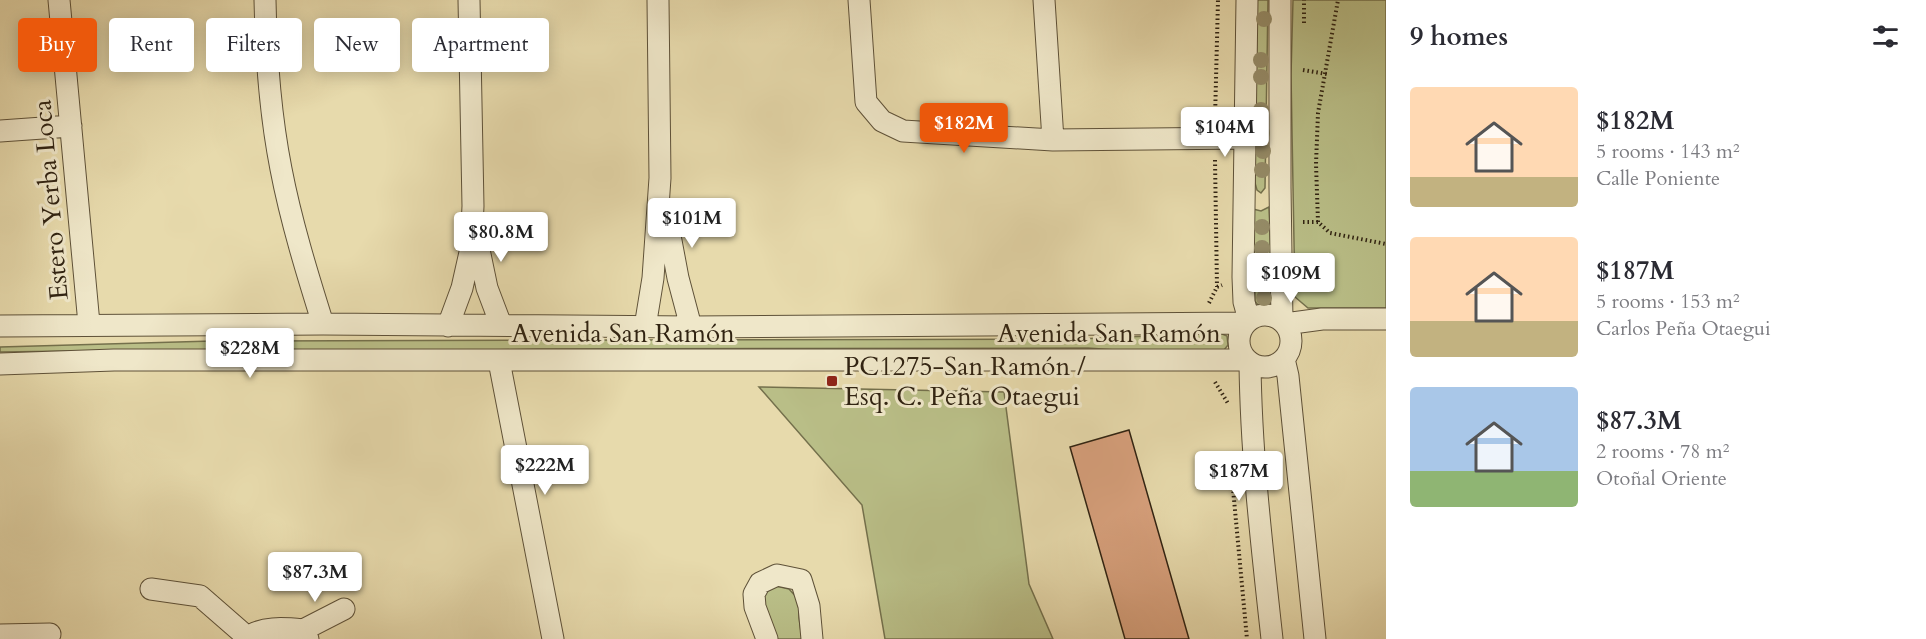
<!DOCTYPE html>
<meta charset="utf-8">
<style>
:root{--surface:#fff;--page:#f7f7f7;--text:#2b2b33;--muted:#7c7c81;--accent:#ea580c}
body{margin:0;font-family:Cardo,serif;background:var(--page);color:var(--text);height:100vh;display:flex;flex-direction:column;font-size:22px;white-space:nowrap}
*{box-sizing:border-box;margin:0}
p{font-size:20px;color:var(--muted)}
.icon{flex:none;width:33px;height:33px;fill:none;stroke:currentColor;stroke-width:2;stroke-linecap:round;stroke-linejoin:round}
.map{position:relative;flex:1;overflow:hidden}
.sheet{display:flex;flex-direction:column;background:var(--surface);width:540px}
.sheet>*{flex:none}
.banner{position:absolute;left:18px;top:18px;width:570px;height:54px;display:flex;gap:12px}
.price{position:absolute;translate:-50% -51px;padding:0 14px;border-radius:6px;background:#fff;color:#222;font-size:20px;line-height:39px;filter:drop-shadow(0 2px 3px #0008)}
.price::after{content:'';position:absolute;left:50%;top:36px;width:18px;height:14px;margin-left:-9px;background:inherit;clip-path:polygon(0 0,100% 0,50% 100%)}
.price.selected{background:var(--accent);color:#fff}
ul{padding:0;list-style:none}
li{display:flex;align-items:center;gap:18px;height:150px;padding:0 24px}
li span{display:grid;place-items:center;flex:none;width:168px;height:120px;border-radius:6px;color:#555}
li>.icon{margin-inline-start:auto}
span .icon{width:72px;height:72px;fill:#fffc;stroke-width:1}
li b{font-size:26px}
h2{display:flex;justify-content:space-between;align-items:center;height:72px;padding:0 24px;font-size:26px}
.pill{padding:0 21px;border-radius:6px;background:var(--surface);box-shadow:0 3px 15px #0003;font-size:21px;line-height:54px}
.pill.selected{background:var(--accent);color:#fff}
main{display:flex;flex:1;min-height:0}
.map>svg:first-child{display:block}
.green{fill:#b9be87;stroke:#74704c;stroke-width:1.5}
.building{fill:#d7a07c;stroke:#302312;stroke-width:1.5}
.lines{fill:none;stroke-linecap:round;stroke-linejoin:round}
.minor-casing{stroke:#5e5138;stroke-width:23}
.path{stroke:#302312;stroke-width:4;stroke-dasharray:1.5 3;stroke-linecap:butt}
.minor{stroke:#efe7c9;stroke-width:21}
.tree{fill:#958b67}
.poi-dot{fill:#8f2418;stroke:#efe7c9;stroke-width:2}
.labels{text-anchor:middle;stroke-width:6;stroke-linejoin:round;paint-order:stroke}
.street-label{font-size:26px;fill:#302312;stroke:#efe7c9}
.poi-label{font-size:26px;fill:#302312;stroke:#efe7c9;text-anchor:start}
</style>
<main>
<div class="map">
<svg width="1386" height="639" viewBox="0 0 1386 639">
<rect width="100%" height="100%" fill="#e7daac"/>
<filter id="stains"><feTurbulence type="fractalNoise" baseFrequency=".00333" numOctaves="4"/><feColorMatrix values="0 0 0 0 .2 0 0 0 0 .09 0 0 0 0 .02 0 0 0 .5 -.17"/></filter>
<radialGradient id="worn" r=".72"><stop offset=".6" stop-color="#630" stop-opacity="0"/><stop offset="1" stop-color="#630" stop-opacity=".3"/></radialGradient>
<path class="green" d="M1257 0H1268L1265 188 1261 193 1257 190 1255 183Z
M1293 0H1386V308H1308L1295 297 1291 75Z
M1269 207 1273 300 1268 305H1258L1255 301 1253 209 1261 211Z
M1220 333 1227 336 1228 345 1224 350 1144 352 1088 348 536 349 409 352 146 350 0 352V347L213 341 1078 339Z
M759 387 1004 392 1029 584 1053 639H885L862 505Z
M776 586 789 589 799 600V618L802 639H773L764 617V593Z"/>
<path class="building" d="M1129 430 1189 639H1125L1070 447Z"/>
<g class="lines">
<defs>
<path id="minor" d="M59 0 89 324
M265 0C266 57 270 113 281 169 291 221 307 273 323 324
M859 0 866 102 882 121 903 131 1053 140 1245 138
M1044 0 1053 140
M1247 0 1243 277 1244 302 1249 320
M1280 0V187L1282 321
M0 131 71 126
M666 214 678 278 691 327
M477 240 487 288 501 325
M1239 341a26 26 0 1 1 52 0a26 26 0 1 1-52 0Z
M1285 324 1322 319H1386
M0 326 323 324 691 327 1246 323
M448 326 462 288 471 248 473 206 469 0
M645 327 653 278 660 178 658 0
M1284 359 1288 376 1315 639
M499 361 553 639
M1250 363C1251 455 1262 547 1272 639
M0 364 114 360H1247
M151 589 200 596 247 637
M303 630 344 609
M0 635 50 634
M245 639C261 626 284 628 303 630L308 639
M767 639 755 607 754 594 760 583 777 575 801 580 809 606 812 639"/>
</defs>
<use href="#minor" class="minor-casing"/>
<path class="path" d="M1304 23V0
M1303 70 1327 74
M1215 119 1218 0
M1215 160 1217 287
M1303 222H1318L1330 233 1386 244
M1318 222 1316 164 1318 113 1338 0
M1209 303 1217 287 1222 285
M1215 382 1229 405
M1232 478 1247 639"/>
<use href="#minor" class="minor"/>
</g>
<g class="tree">
<circle cx="1264" cy="19" r="8"/>
<circle cx="1261" cy="60" r="8"/>
<circle cx="1261" cy="77" r="8"/>
<circle cx="1261" cy="110" r="8"/>
<circle cx="1262" cy="133" r="8"/>
<circle cx="1263" cy="151" r="8"/>
<circle cx="1262" cy="170" r="8"/>
<circle cx="1262" cy="227" r="8"/>
<circle cx="1262" cy="248" r="8"/>
<circle cx="1264" cy="267" r="8"/>
<circle cx="1264" cy="298" r="8"/>
</g>
<rect class="poi-dot" x="826" y="375" width="12" height="12" rx="3"/>
<g class="labels">
<g class="street-label">
<text transform="translate(50 200) rotate(-95)" y="9">Estero Yerba Loca</text>
<text x="623" y="342">Avenida San Ramón</text>
<text x="1109" y="342">Avenida San Ramón</text>
</g>
<g class="poi-label">
<text x="844" y="375">PC1275-San Ramón /<tspan x="844" dy="30">Esq. C. Peña Otaegui</tspan></text>
</g>
</g>
<rect width="100%" height="100%" filter="url(#stains)"/>
<rect width="100%" height="100%" fill="url(#worn)"/>
</svg>
<b class="price selected" style="left:964px;top:154px">$182M</b>
<b class="price" style="left:1225px;top:158px">$104M</b>
<b class="price" style="left:692px;top:249px">$101M</b>
<b class="price" style="left:501px;top:263px">$80.8M</b>
<b class="price" style="left:1291px;top:304px">$109M</b>
<b class="price" style="left:250px;top:379px">$228M</b>
<b class="price" style="left:545px;top:496px">$222M</b>
<b class="price" style="left:1239px;top:502px">$187M</b>
<b class="price" style="left:315px;top:603px">$87.3M</b>
<div class="banner">
<a class="pill selected">Buy</a>
<a class="pill">Rent</a>
<a class="pill">Filters</a>
<a class="pill">New</a>
<a class="pill">Apartment</a>
</div>
</div>
<section class="sheet">
<h2>9 homes<svg class="icon" aria-label="filters" viewBox="0 0 24 24"><path d="M4 7h16M4 17h16"/><circle cx="9" cy="7" r="2"/><circle cx="15" cy="17" r="2"/></svg></h2>
<ul>
<li><span style="background:linear-gradient(#ffd9b3 75%,#c2b280 0)"><svg class="icon" aria-label="home" viewBox="0 0 24 24"><path d="M3 11l9-7 9 7M6 9v11h12V9"/></svg></span><div><b>$182M</b><p>5 rooms · 143 m²</p><p>Calle Poniente</p></div></li>
<li><span style="background:linear-gradient(#ffd9b3 70%,#c2b280 0)"><svg class="icon" aria-label="home" viewBox="0 0 24 24"><path d="M3 11l9-7 9 7M6 9v11h12V9"/></svg></span><div><b>$187M</b><p>5 rooms · 153 m²</p><p>Carlos Peña Otaegui</p></div></li>
<li><span style="background:linear-gradient(#a9c7e8 70%,#8fb573 0)"><svg class="icon" aria-label="home" viewBox="0 0 24 24"><path d="M3 11l9-7 9 7M6 9v11h12V9"/></svg></span><div><b>$87.3M</b><p>2 rooms · 78 m²</p><p>Otoñal Oriente</p></div></li>
</ul>
</section>
</main>
